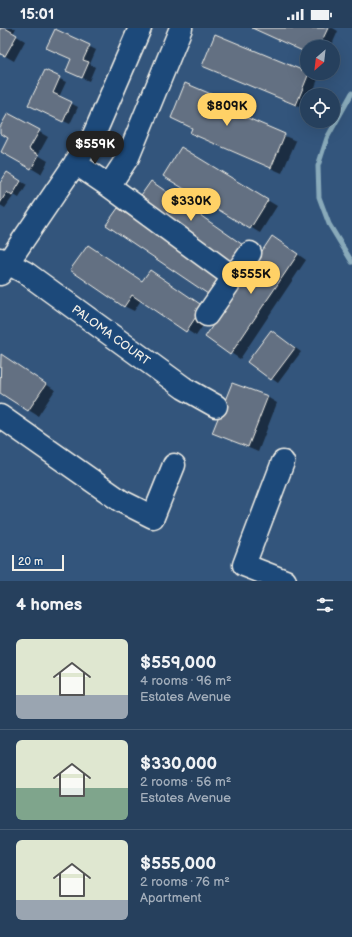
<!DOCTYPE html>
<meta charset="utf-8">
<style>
:root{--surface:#26405d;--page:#324b66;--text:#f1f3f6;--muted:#a4afbc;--line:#425972;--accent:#ffd166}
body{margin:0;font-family:"Balsamiq Sans",sans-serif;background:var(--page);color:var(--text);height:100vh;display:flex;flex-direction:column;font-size:15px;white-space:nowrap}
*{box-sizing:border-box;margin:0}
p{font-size:13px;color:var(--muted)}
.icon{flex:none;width:22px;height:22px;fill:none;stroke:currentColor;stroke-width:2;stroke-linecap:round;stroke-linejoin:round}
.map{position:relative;height:553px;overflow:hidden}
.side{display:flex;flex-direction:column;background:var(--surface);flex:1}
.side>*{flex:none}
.needle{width:26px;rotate:208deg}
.fabs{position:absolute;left:300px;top:12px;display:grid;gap:8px}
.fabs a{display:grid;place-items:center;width:40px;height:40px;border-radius:50%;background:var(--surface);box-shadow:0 4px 16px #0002,0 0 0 1px var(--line);font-size:20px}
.scale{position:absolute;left:12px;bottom:10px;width:52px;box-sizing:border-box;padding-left:4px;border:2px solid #f4f1e8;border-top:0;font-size:11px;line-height:14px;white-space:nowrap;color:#f4f1e8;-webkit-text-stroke:3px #1f4a7a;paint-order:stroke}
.price{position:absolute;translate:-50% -34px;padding:0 9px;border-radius:14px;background:var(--accent);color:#111;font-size:13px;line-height:26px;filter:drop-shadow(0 1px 2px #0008)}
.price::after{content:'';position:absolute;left:50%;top:24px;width:12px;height:9px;margin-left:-6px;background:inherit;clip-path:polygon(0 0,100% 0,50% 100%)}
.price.selected{background:#222;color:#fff}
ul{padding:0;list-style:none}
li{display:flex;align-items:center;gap:12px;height:100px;padding:0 16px}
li+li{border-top:1px solid var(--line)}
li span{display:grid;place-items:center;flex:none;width:112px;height:80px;border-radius:6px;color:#555}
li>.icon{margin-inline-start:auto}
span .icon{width:48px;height:48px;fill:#fffc;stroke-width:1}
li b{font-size:17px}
h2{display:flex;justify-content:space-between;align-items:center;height:48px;padding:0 16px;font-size:17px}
.status{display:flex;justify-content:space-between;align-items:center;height:28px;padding:0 20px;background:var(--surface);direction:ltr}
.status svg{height:11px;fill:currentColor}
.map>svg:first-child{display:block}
.shadow{fill:#0007}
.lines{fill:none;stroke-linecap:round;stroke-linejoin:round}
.stream{stroke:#89aaba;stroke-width:5}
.building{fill:#637082;stroke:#f4f1e8}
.minor-casing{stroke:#f4f1e8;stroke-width:25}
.minor{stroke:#1f4a7a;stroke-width:22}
.labels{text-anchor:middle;stroke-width:3.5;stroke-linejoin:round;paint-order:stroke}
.street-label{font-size:12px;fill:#f4f1e8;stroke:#1f4a7a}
</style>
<div class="status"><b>15:01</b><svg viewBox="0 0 49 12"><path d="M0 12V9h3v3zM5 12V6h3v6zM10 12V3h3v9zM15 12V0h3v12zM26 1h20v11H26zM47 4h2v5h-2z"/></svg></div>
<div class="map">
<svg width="352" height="553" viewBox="0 0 352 553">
<rect width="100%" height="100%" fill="#33557c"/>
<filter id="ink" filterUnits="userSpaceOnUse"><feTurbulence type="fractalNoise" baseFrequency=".025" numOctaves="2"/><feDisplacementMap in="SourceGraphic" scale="8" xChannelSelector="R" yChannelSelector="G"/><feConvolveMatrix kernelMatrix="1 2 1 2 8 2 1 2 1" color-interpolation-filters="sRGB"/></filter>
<g filter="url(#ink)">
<path class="shadow" d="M0 0H16L13 6 25 13 14 33 0 25Z
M252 0H333L338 3 331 19H307V25Z
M56 2 96 22 90 36 95 39 89 53 67 43 72 32 54 23Z
M216 7 318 51 312 67H307L306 82 203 37Z
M46 44 66 54 59 69 78 79 70 96 36 80Z
M210 67 222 73 219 79 296 113 282 145 203 111 191 104 193 100 172 90Z
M8 86 48 109 38 127 48 133 41 146 2 123 10 110 0 104V101Z
M191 126 277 178 260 205 165 148Z
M7 145 27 157 19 170 14 167 5 180 0 177V156Z
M282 215 306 232 240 331 206 309Z
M88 218 143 254 151 243 212 284 196 308 141 272 134 283 124 278Z
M277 307 301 324 278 355 248 334Z
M1 327 55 362 38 388 0 364Z
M267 369 277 375 258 424 214 405Z"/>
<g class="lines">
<path class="stream" d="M352 65 327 110 318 138 319 169 329 196 352 234"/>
</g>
<path class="building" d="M0 0H5L17 7 5 28 0 26Z
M252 0H328L319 19H307V25Z
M55 1 90 17 83 32 89 34 82 50 66 43 71 31 46 20Z
M215 6 309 45 296 77 202 38Z
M45 42 60 49 53 65 72 74 63 94 28 77Z
M185 55 211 66 208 73 285 106 271 140 190 105 192 100 171 90Z
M8 85 40 102 29 121 39 127 31 141 1 124 8 110 0 105V99Z
M181 119 268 172 250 201 163 148Z
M7 144 21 153 12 168 7 164 0 175V155Z
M151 153 243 217 231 234 139 170Z
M118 180 220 249 208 266 106 197Z
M272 208 298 226 230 327 205 309Z
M88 217 142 253 150 242 203 278 186 304 132 267 124 279 70 242Z
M271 302 295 320 271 352 247 334Z
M1 326 46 356 28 383 0 365Z
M232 355 268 368 248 419 212 405Z"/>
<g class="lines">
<defs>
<path id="minor" d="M75 135 109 158 128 129 181 0
M109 158 233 249
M0 231 26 245 184 360 216 378
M0 246 93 109 140 0
M207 287 250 225
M0 388 121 473 153 489 174 437
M283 434 244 537 285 553"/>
</defs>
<use href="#minor" class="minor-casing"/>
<use href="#minor" class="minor"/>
</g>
</g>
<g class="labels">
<g class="street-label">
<text transform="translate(111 307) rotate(36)" y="4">PALOMA COURT</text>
</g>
</g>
</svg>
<div class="fabs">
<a><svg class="needle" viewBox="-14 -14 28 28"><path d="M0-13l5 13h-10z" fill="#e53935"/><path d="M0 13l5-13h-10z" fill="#a4afbc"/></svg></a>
<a><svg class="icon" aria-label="locate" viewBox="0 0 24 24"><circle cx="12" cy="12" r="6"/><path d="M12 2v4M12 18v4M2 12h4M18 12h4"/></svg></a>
</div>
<div class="scale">20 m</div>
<b class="price" style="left:227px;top:99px">$809K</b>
<b class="price selected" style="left:95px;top:137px">$559K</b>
<b class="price" style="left:191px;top:194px">$330K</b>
<b class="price" style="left:251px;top:267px">$555K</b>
</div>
<section class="side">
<h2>4 homes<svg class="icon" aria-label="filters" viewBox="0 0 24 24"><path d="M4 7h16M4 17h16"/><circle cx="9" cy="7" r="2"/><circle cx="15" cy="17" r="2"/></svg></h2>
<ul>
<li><span style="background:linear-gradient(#dfe7d0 70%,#9aa5b1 0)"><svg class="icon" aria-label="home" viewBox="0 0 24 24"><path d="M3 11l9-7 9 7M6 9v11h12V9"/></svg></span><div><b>$559,000</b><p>4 rooms · 96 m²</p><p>Estates Avenue</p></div></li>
<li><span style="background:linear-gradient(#dfe7d0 60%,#7fa58c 0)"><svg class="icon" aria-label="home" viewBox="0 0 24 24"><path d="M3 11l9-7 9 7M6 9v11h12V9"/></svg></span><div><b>$330,000</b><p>2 rooms · 56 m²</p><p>Estates Avenue</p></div></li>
<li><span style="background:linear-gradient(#dfe7d0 75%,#9aa5b1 0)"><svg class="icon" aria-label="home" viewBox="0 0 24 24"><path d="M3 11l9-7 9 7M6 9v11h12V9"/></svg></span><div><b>$555,000</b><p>2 rooms · 76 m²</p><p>Apartment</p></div></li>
</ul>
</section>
